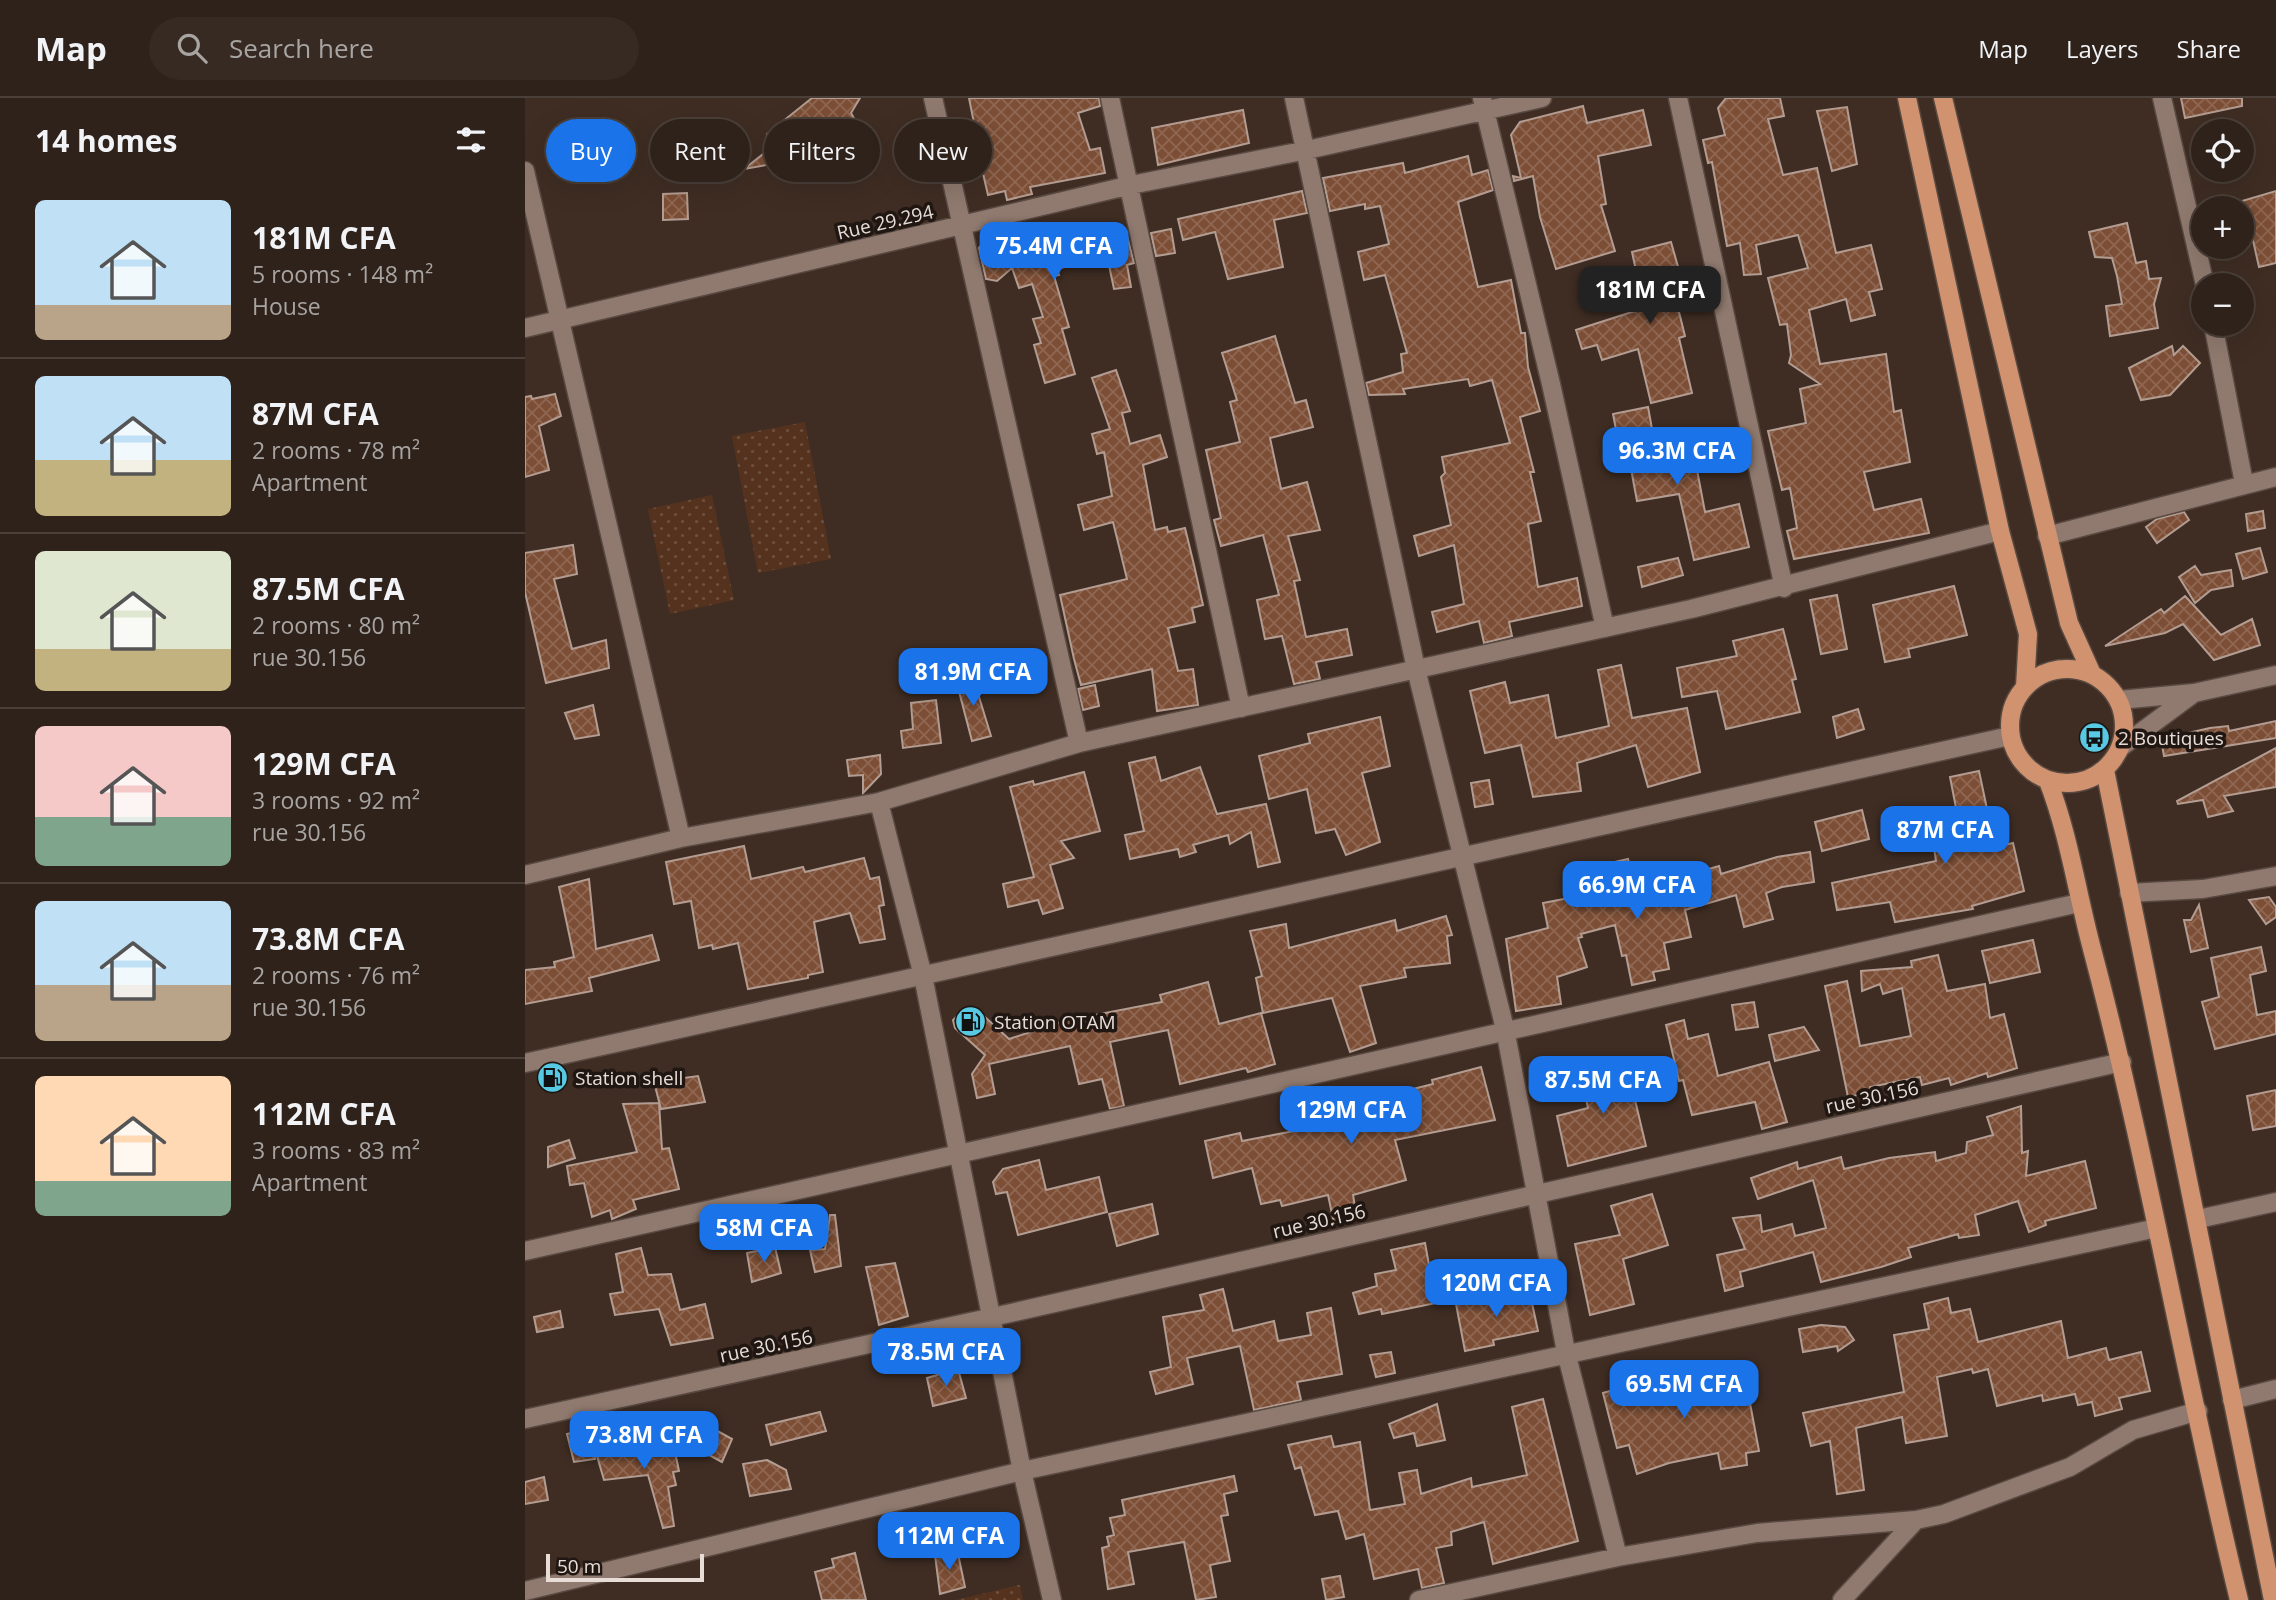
<!DOCTYPE html>
<meta charset="utf-8">
<style>
:root{--surface:#2f221a;--page:#372a23;--text:#f1f3f6;--muted:#a7a4a2;--line:#4a3f39;--accent:#1a73e8}
body{margin:0;font-family:"Open Sans",sans-serif;background:var(--page);color:var(--text);height:100vh;display:flex;flex-direction:column;font-size:26px;white-space:nowrap}
*{box-sizing:border-box;margin:0}
p{font-size:23px;color:var(--muted)}
.icon{flex:none;width:38px;height:38px;fill:none;stroke:currentColor;stroke-width:2;stroke-linecap:round;stroke-linejoin:round}
.map{position:relative;flex:1;overflow:hidden}
.panel{display:flex;flex-direction:column;background:var(--surface);width:525px}
.panel>*{flex:none}
.top-card{position:absolute;left:21px;top:21px;width:665px;height:63px;display:flex;gap:14px}
.buttons{position:absolute;left:1666px;top:21px;display:grid;gap:14px}
.buttons a{display:grid;place-items:center;width:63px;height:63px;border-radius:50%;background:var(--surface);box-shadow:0 7px 28px #0002,0 0 0 2px var(--line);font-size:35px}
.scale{position:absolute;left:21px;bottom:18px;width:158px;box-sizing:border-box;padding-left:7px;border:4px solid #e8dcd6;border-top:0;font-size:19px;line-height:24px;white-space:nowrap;color:#e8dcd6;-webkit-text-stroke:5px #201713;paint-order:stroke}
.price{position:absolute;translate:-50% -60px;padding:0 16px;border-radius:14px;background:var(--accent);color:#fff;font-size:23px;line-height:46px;filter:drop-shadow(0 2px 4px #0008)}
.price::after{content:'';position:absolute;left:50%;top:42px;width:21px;height:16px;margin-left:-10px;background:inherit;clip-path:polygon(0 0,100% 0,50% 100%)}
.price.on{background:#222;color:#fff}
ul{padding:0;list-style:none}
li{display:flex;align-items:center;gap:21px;height:175px;padding:0 35px}
li+li{border-top:2px solid var(--line)}
li span{display:grid;place-items:center;flex:none;width:196px;height:140px;border-radius:10px;color:#555}
li>.icon{margin-inline-start:auto}
span .icon{width:84px;height:84px;fill:#fffc;stroke-width:1}
li b{font-size:30px}
h2{display:flex;justify-content:space-between;align-items:center;height:84px;padding:0 35px;font-size:30px}
.chip{padding:0 24px;border-radius:32px;background:var(--surface);box-shadow:0 7px 28px #0002,0 0 0 2px var(--line);font-size:24px;line-height:63px}
.chip.on{background:var(--accent);color:#fff}
header{display:flex;align-items:center;gap:42px;box-sizing:border-box;height:98px;padding:0 35px;background:var(--surface);border-bottom:2px solid var(--line)}
header strong{font-size:33px}
nav{display:flex;gap:38px;margin-inline-start:auto;font-size:24px}
.search{width:490px;height:63px;background:var(--page);display:flex;align-items:center;gap:18px;box-sizing:border-box;padding:0 24px;border-radius:38px;color:var(--muted);font-size:26px}
main{display:flex;flex:1;min-height:0}
.map>svg:first-child{display:block}
.park{fill:url(#park-dots)}
.building{fill:url(#building-cross-hatch);stroke:#b39c91;stroke-width:2}
.lines{fill:none;stroke-linecap:round;stroke-linejoin:round}
.minor-casing{stroke:#584941;stroke-width:21}
.major-casing{stroke:#584941;stroke-width:21}
.minor{stroke:#907a6f;stroke-width:18}
.major{stroke:#d19270;stroke-width:18}
.labels{text-anchor:middle;stroke-width:7;stroke-linejoin:round;paint-order:stroke}
.street-label{font-size:19px;fill:#e8dcd6;stroke:#201713}
.poi-label{font-size:19px;fill:#e8dcd6;stroke:#201713;text-anchor:start}
</style>
<header>
<strong>Map</strong>
<div class="search"><svg class="icon" aria-label="search" viewBox="0 0 24 24"><circle cx="10" cy="10" r="6"/><path d="M15 15l6 6"/></svg>Search here</div>
<nav><a>Map</a><a>Layers</a><a>Share</a></nav>
</header>
<main>
<section class="panel">
<h2>14 homes<svg class="icon" aria-label="filters" viewBox="0 0 24 24"><path d="M4 7h16M4 17h16"/><circle cx="9" cy="7" r="2"/><circle cx="15" cy="17" r="2"/></svg></h2>
<ul>
<li><span style="background:linear-gradient(#bfe0f5 75%,#b9a48a 0)"><svg class="icon" aria-label="home" viewBox="0 0 24 24"><path d="M3 11l9-7 9 7M6 9v11h12V9"/></svg></span><div><b>181M CFA</b><p>5 rooms · 148 m²</p><p>House</p></div></li>
<li><span style="background:linear-gradient(#bfe0f5 60%,#c2b280 0)"><svg class="icon" aria-label="home" viewBox="0 0 24 24"><path d="M3 11l9-7 9 7M6 9v11h12V9"/></svg></span><div><b>87M CFA</b><p>2 rooms · 78 m²</p><p>Apartment</p></div></li>
<li><span style="background:linear-gradient(#dfe7d0 70%,#c2b280 0)"><svg class="icon" aria-label="home" viewBox="0 0 24 24"><path d="M3 11l9-7 9 7M6 9v11h12V9"/></svg></span><div><b>87.5M CFA</b><p>2 rooms · 80 m²</p><p>rue 30.156</p></div></li>
<li><span style="background:linear-gradient(#f6c9c9 65%,#7fa58c 0)"><svg class="icon" aria-label="home" viewBox="0 0 24 24"><path d="M3 11l9-7 9 7M6 9v11h12V9"/></svg></span><div><b>129M CFA</b><p>3 rooms · 92 m²</p><p>rue 30.156</p></div></li>
<li><span style="background:linear-gradient(#bfe0f5 60%,#b9a48a 0)"><svg class="icon" aria-label="home" viewBox="0 0 24 24"><path d="M3 11l9-7 9 7M6 9v11h12V9"/></svg></span><div><b>73.8M CFA</b><p>2 rooms · 76 m²</p><p>rue 30.156</p></div></li>
<li><span style="background:linear-gradient(#ffd9b3 75%,#7fa58c 0)"><svg class="icon" aria-label="home" viewBox="0 0 24 24"><path d="M3 11l9-7 9 7M6 9v11h12V9"/></svg></span><div><b>112M CFA</b><p>3 rooms · 83 m²</p><p>Apartment</p></div></li>
</ul>
</section>
<div class="map">
<svg width="1751" height="1502" viewBox="0 0 1751 1502">
<defs>
<pattern id="park-dots" width="8" height="8" patternUnits="userSpaceOnUse" patternTransform="scale(1.75)"><rect width="8" height="8" fill="#55321e"/><path d="M2 2h.1M6 6h.1" fill="none" stroke="#6d4f3e" stroke-width="1.8" stroke-linecap="round"/></pattern>
<pattern id="building-cross-hatch" width="8" height="8" patternUnits="userSpaceOnUse" patternTransform="scale(1.75)"><rect width="8" height="8" fill="#7c4e35"/><path d="M0 0l8 8M0 8l8-8" fill="none" stroke="#8f6752"/></pattern>
</defs>
<rect width="100%" height="100%" fill="#3f2d23"/>
<path class="park" d="M280 324 306 461 233 475 207 338Z
M187 397 209 502 145 516 123 411Z
M495 1487 498 1502H431L494 1487Z"/>
<path class="building" d="M287 0H335L326 15 330 22 298 48 289 42 258 64 219 71 247 49 242 36Z
M444 0H574L575 8 553 15 565 52 575 50 580 75 505 89 507 96 482 102 480 93 463 97 457 71 444 74 433 29 449 25Z
M1201 0H1255L1259 18 1243 21 1258 77 1292 70 1311 155 1346 147 1357 191 1344 194 1350 217 1326 223 1321 201 1284 212 1295 266 1361 256 1369 314 1376 312 1385 364 1339 374 1349 412 1396 401 1404 435 1269 461 1262 433 1272 430 1265 390 1257 392 1243 333 1281 325 1275 291 1295 286 1264 265 1266 257 1262 226 1255 227 1243 180 1283 170 1273 137 1231 147 1236 176 1219 177 1215 145 1202 148 1187 64 1183 65 1178 42 1200 37 1193 10Z
M1656 0H1717V8L1660 20Z
M1058 8 1062 25 1118 12 1126 47 1073 58 1081 106 1076 107 1090 153 1031 171 1015 119 1008 78 989 83 988 78 996 80 986 37 995 24Z
M1322 9 1332 66 1307 73 1292 13Z
M718 12 724 45 633 67 627 30Z
M943 58 947 77 963 72 968 92 933 104 953 189 986 182 996 235H1000L1003 269 1015 313 995 319 1009 374H1005L1016 423 1003 426 1013 489 1052 480 1057 508 984 524 987 538 959 545 954 523 912 534 907 514 939 506 929 447 894 458 889 438 926 427 916 379 920 375 917 359 985 345 967 282 945 288 943 281 878 291 880 296 844 297 841 285 878 274 876 256 882 255 860 177 839 182 833 154 864 146 855 108 840 111V106L805 113 798 80 878 65 880 75Z
M777 93 782 115 749 122 758 169 703 181 690 134 658 142 653 121Z
M1751 93V165L1734 169 1725 129 1717 132V103Z
M162 95 163 121 138 122V96Z
M1602 125 1611 165 1621 163 1624 181 1636 180 1629 206 1633 230 1585 238 1581 208 1597 206 1592 178 1587 160 1570 159 1564 134Z
M646 131 650 155 631 158 626 135Z
M566 132 568 143 601 134 609 165 602 167 606 189 589 191 582 158 532 171 534 177 529 178 544 229 537 231 550 276 520 285 509 247 516 245 508 221 518 219 507 186 494 190 487 170 472 183 461 181 454 150 461 140 488 141 505 134 506 148Z
M1146 144 1163 204 1152 206 1160 238 1154 240 1167 295 1126 305 1113 251 1077 262 1072 247 1057 251 1051 232 1110 213 1109 207 1118 205 1107 154Z
M750 238 770 305 781 302 788 329 745 340 756 391 782 384 795 432 763 438 775 482 769 483 781 539 822 531 827 557 791 564 795 581 769 586 757 538 740 541 732 502 754 497 738 437 696 448 689 422 696 420 681 352 715 344 705 304 712 302 697 255Z
M1647 248 1649 257 1658 248 1675 265 1645 297 1616 302 1604 270Z
M591 272 605 313 597 315 605 346 635 337 642 359 618 367 630 432 642 429 643 434 660 430 669 467 678 507 667 510 670 524 643 530 653 573 668 571 673 607 632 613 627 571 556 587 549 561 535 497 602 481 588 424 559 432 553 407 587 398 579 354 572 356 567 336 585 331 567 280Z
M30 296 36 318 14 328 24 372 0 379V299L6 298 7 301Z
M1123 309 1132 358H1135L1136 363 1169 356 1180 414 1214 406 1224 449 1169 462 1154 396 1112 403 1104 360 1097 363 1088 316Z
M1738 413 1740 430 1723 433 1721 416Z
M1659 414 1664 422 1632 445 1621 429 1632 421Z
M48 447 52 476 29 481 47 551 81 542 84 570 21 585 0 494V455Z
M1735 450 1742 474 1718 481 1711 456Z
M1153 460 1158 477 1117 489 1113 469Z
M1670 468 1676 477 1706 472 1708 488 1686 492 1670 505 1654 479Z
M1429 488 1442 537 1383 551 1385 559 1360 564 1348 507Z
M1312 497 1322 551 1296 556 1285 502Z
M1660 498 1696 537 1727 521 1735 547 1689 562 1658 526 1640 535 1580 548 1636 511 1639 515Z
M1258 531 1271 581 1267 582 1275 614 1201 631 1192 593 1157 599 1152 570 1212 558 1208 543Z
M1096 567 1107 620 1162 610 1175 674 1123 689 1111 647 1052 665 1056 693 1008 699 996 647 960 655 945 593 980 584 985 605 1023 597 1031 640 1084 628 1073 572Z
M447 576 466 638 447 643 430 578Z
M570 587 574 608 558 612 553 591Z
M411 602 416 645 378 650 376 633 388 631 386 605Z
M68 607 74 637 50 641 40 615Z
M1333 611 1339 631 1312 640 1308 619Z
M855 619 865 668 837 675 855 744 821 757 810 731 791 735 782 691 744 701 734 658 785 645 783 636Z
M1751 623V640L1639 658 1636 641 1685 630 1703 628 1704 633Z
M1751 650V689L1699 698 1708 713 1683 719 1678 702 1653 706 1652 703Z
M355 657 356 676 338 695V677L324 678 322 662Z
M630 659 636 683 675 669 692 716 741 706 755 764 733 769 726 734 705 746 703 737 668 747 671 754 655 759 653 751 605 761 600 737 619 733 604 665Z
M1454 673 1470 749 1488 745 1499 793 1447 808 1448 811 1370 824 1365 804 1312 812 1307 785 1411 763 1408 744 1420 742 1414 714 1431 710 1425 679Z
M559 674 575 733 536 743 549 760 525 767 538 810 518 816 513 802 483 809 478 786 509 779 485 689 508 683 509 687Z
M964 682 968 706 950 709 946 685Z
M1337 712 1344 741 1297 753 1290 724Z
M219 748 226 781 278 769 280 774 339 760 345 781 354 779 359 807 354 808 360 841 335 845 325 815 289 824 298 874 283 877V880L223 891 213 845 188 851 187 847 174 850 166 803 149 806 141 764Z
M1285 754 1289 784 1257 789 1241 795 1248 821 1219 829 1211 797 1160 812 1166 839 1139 845 1144 871 1128 874 1130 882 1107 887 1101 857 1097 858 1090 827 1056 836 1057 839 1053 840 1062 869 1032 879 1036 906 991 913 981 841 1023 830 1018 805 1049 799 1047 791 1063 787 1059 771 1103 761 1112 801 1159 790 1156 779 1194 768 1196 776 1252 759Z
M64 781 71 851 127 837 134 862 64 880 67 893 0 906V872L30 869 29 864 49 859 34 789Z
M1744 799 1751 809V819L1741 826 1724 802Z
M1674 807 1683 850 1666 854 1659 822H1666Z
M921 818 927 837 922 838 925 865 879 870 881 879 835 888 851 945 825 954 807 900 738 915 731 880 737 878 725 833 761 826 764 850 870 822 872 833Z
M1508 842 1515 874 1465 885 1457 853Z
M1736 849 1741 873 1725 877 1732 917 1751 913V936L1690 951 1677 904 1694 899 1686 860Z
M1413 857 1422 893 1460 886 1465 920 1479 916 1492 970 1463 979 1462 975 1426 987 1424 980 1397 987 1395 979 1345 989 1346 994 1323 999 1300 888 1322 883 1335 948 1386 938 1377 890 1358 896 1355 886 1337 893 1336 873 1387 869 1386 863Z
M683 884 694 926 736 915 750 966 723 974 721 970 655 986 643 932 585 944 599 1008 585 1011 577 981 554 986 545 948 464 966 470 996 452 1000 447 976 460 957 430 930 428 922 442 909H449L484 941 539 923 637 904 635 897Z
M1229 904 1233 929 1211 932 1207 907Z
M1159 922 1163 941 1183 936 1193 978 1244 964 1262 1024 1237 1031 1230 1004 1167 1017 1158 982 1154 983 1141 927Z
M1279 929 1294 952 1250 963 1244 937Z
M1100 960 1121 1048 1043 1068 1032 1018 1063 1010 1054 970Z
M956 969 970 1022 870 1042 881 1082 828 1097 832 1120 809 1125 803 1097 757 1108 755 1102 736 1106 727 1070 688 1080 680 1043 715 1035 717 1043 790 1029 789 1026 805 1022 807 1031 868 1016 864 997 908 986 907 982Z
M173 978 180 1004 136 1011 129 984Z
M1751 992V1028L1728 1032 1722 998Z
M134 1005 137 1051 144 1050 154 1091 108 1102 111 1111 87 1121 85 1112 67 1119 59 1085 45 1087 42 1068 112 1054 98 1006Z
M1496 1008 1497 1055 1503 1053 1501 1078 1560 1063 1571 1110 1520 1123 1521 1127 1504 1134 1493 1103 1450 1117 1454 1137 1434 1140 1433 1136 1383 1150 1386 1159 1356 1169 1296 1184 1288 1154 1215 1174 1218 1188 1200 1193 1192 1157 1220 1151 1208 1120 1235 1117 1237 1134 1267 1126 1270 1138 1301 1130 1288 1082 1233 1101 1226 1080 1272 1064 1273 1071 1316 1059 1319 1071 1364 1060 1410 1054 1411 1063 1441 1055 1442 1044 1468 1037 1462 1019Z
M44 1042 50 1060 23 1069V1049Z
M514 1062 521 1092 574 1079 582 1114 493 1137 482 1094 471 1096 468 1084 478 1071Z
M1127 1096 1143 1147 1098 1161 1109 1206 1065 1217 1050 1146 1095 1137 1086 1108Z
M627 1106 633 1136 592 1148 584 1116Z
M305 1117H310L316 1168 290 1174 285 1152 300 1151Z
M900 1145 911 1205 857 1216 856 1211 834 1216 828 1195 852 1188 850 1176 871 1172 866 1152Z
M250 1149 256 1175 227 1184 222 1155Z
M116 1150 123 1177 146 1176 155 1212 180 1206 188 1240 146 1247 134 1211 90 1217 85 1196 98 1194 91 1156Z
M370 1165 383 1218 354 1227 341 1169Z
M698 1191 708 1233 749 1223 753 1243 786 1237 782 1215 806 1210 817 1276 772 1284 776 1302 729 1312 715 1248 662 1260 668 1286 631 1296 625 1274 646 1269 638 1219 679 1212 675 1197Z
M1004 1191 1013 1233 968 1242 969 1247 940 1253 931 1206Z
M1423 1200 1426 1215 1445 1211 1453 1244 1536 1223 1543 1260 1581 1250 1584 1262 1616 1254 1625 1293 1594 1300 1597 1311 1570 1318 1567 1304 1553 1307 1550 1296 1518 1303 1517 1297 1472 1308 1463 1271 1448 1275 1447 1271 1412 1279 1422 1338 1381 1345 1377 1319 1331 1330 1339 1392 1312 1396 1305 1343 1286 1348 1278 1315 1379 1294 1369 1237 1404 1231 1399 1206Z
M35 1213 38 1229 12 1234 9 1219Z
M1296 1227 1320 1229 1329 1242 1313 1253 1312 1248 1278 1254 1274 1231Z
M866 1254 870 1275 851 1279 845 1257Z
M1116 1264 1125 1300 1186 1281 1184 1274 1218 1268 1234 1353 1221 1355 1222 1367 1196 1371 1193 1355 1144 1365 1112 1376 1104 1347 1092 1350 1078 1295 1102 1288 1097 1268Z
M433 1271 441 1300 408 1308 402 1280Z
M1018 1301 1053 1443 968 1466 959 1424 926 1434 927 1447 911 1450 919 1485 897 1490 893 1471 849 1481 839 1436 821 1441 813 1413 790 1417 776 1369 770 1371 763 1347 806 1338 809 1349 835 1344 845 1412 880 1406 874 1375 892 1372 896 1396 946 1380 947 1389 1002 1377 987 1309Z
M912 1306 920 1342 892 1348 889 1335 869 1340 864 1326Z
M295 1314 301 1333 246 1347 241 1327Z
M187 1330 207 1341 197 1364 171 1350Z
M63 1331 70 1361 49 1364 42 1336Z
M99 1347 149 1349 154 1373 148 1374 151 1387 143 1389 149 1428 138 1430 123 1377 79 1382 70 1351Z
M242 1362 261 1372 266 1391 225 1398 218 1366Z
M709 1378 712 1393 699 1396 703 1417 696 1418 705 1463 685 1467 691 1499 671 1502 659 1444 603 1454 609 1486 583 1491 577 1450 584 1448 582 1439 589 1437 585 1420 600 1417 597 1402Z
M19 1379 23 1402 0 1406V1384Z
M432 1451 440 1489 415 1496 410 1457Z
M330 1455 341 1502H297L290 1474 309 1469 307 1461Z
M815 1478 819 1499 801 1502 797 1481Z"/>
<g class="lines">
<defs>
<path id="minor" d="M408 0 554 645
M585 0 716 610
M769 0 891 571 980 931 1041 1254 1093 1459
M957 0 1026 286 1080 530
M1153 0 1259 490
M1637 0 1680 187
M0 73 156 740
M1688 226 1719 385
M0 230 606 87 782 52 1017 0
M1522 438 1751 379
M1594 602 1669 595 1751 577
M1596 649 1669 595
M354 704 398 878 497 1373 527 1502
M0 777 156 740 354 704 554 645 1166 511 1475 433
M1604 795 1678 791 1751 778
M0 965 1485 638
M1673 1121 1751 1104
M0 1153C519 1039 1036 919 1554 805
M1707 1302 1751 1291
M0 1321 468 1219 1597 964
M0 1493 497 1373 1632 1130
M894 1502 1093 1459 1232 1435 1391 1422 1419 1416 1545 1369 1608 1332 1673 1313
M1317 1502 1391 1422"/>
<path id="major" d="M1382 0 1475 433 1503 536 1500 589
M1418 0 1544 525 1567 576
M1485 628a57 57 0 1 1 114 0a57 57 0 1 1-114 0Z
M1580 672 1748 1502
M1523 683C1544 737 1552 795 1567 851 1624 1066 1661 1286 1714 1502"/>
</defs>
<use href="#minor" class="minor-casing"/>
<use href="#major" class="major-casing"/>
<use href="#minor" class="minor"/>
<use href="#major" class="major"/>
</g>
<defs>
<symbol id="bus-disc" viewBox="-11 -11 22 22"><circle r="9.5" fill="#57c9e2" stroke="#201713"/><path d="M-5-6H5V4H4V6H2V4H-2V6H-4V4H-5ZM-3.5-4V0h7V-4ZM-3.5 1.2v1.5H-2V1.2ZM2 1.2v1.5H3.5V1.2Z" fill="#111"/></symbol>
<symbol id="fuel-disc" viewBox="-11 -11 22 22"><circle r="9.5" fill="#57c9e2" stroke="#201713"/><path d="M-5.5-6h7V0h2V4h1.3V-2.5L3-4.5l.8-.8L6-3V5H2.5V1h-1V6h-7ZM-4.2-4.7v3.2H.2V-4.7Z" fill="#111"/></symbol>
</defs>
<g fill-rule="evenodd">
<use href="#bus-disc" x="1552" y="622" width="35" height="35"/>
<use href="#fuel-disc" x="428" y="906" width="35" height="35"/>
<use href="#fuel-disc" x="10" y="962" width="35" height="35"/>
</g>
<g class="labels">
<g class="street-label">
<text transform="translate(360 124) rotate(-13)" y="7">Rue 29.294</text>
<text transform="translate(1347 999) rotate(-12)" y="7">rue 30.156</text>
<text transform="translate(794 1123) rotate(-13)" y="7">rue 30.156</text>
<text transform="translate(241 1248) rotate(-12)" y="7">rue 30.156</text>
</g>
<g class="poi-label">
<text x="1593" y="647">2 Boutiques</text>
<text x="469" y="931">Station OTAM</text>
<text x="50" y="987">Station shell</text>
</g>
</g>
</svg>
<div class="buttons">
<a><svg class="icon" aria-label="locate" viewBox="0 0 24 24"><circle cx="12" cy="12" r="6"/><path d="M12 2v4M12 18v4M2 12h4M18 12h4"/></svg></a>
<a>+</a>
<a>−</a>
</div>
<div class="scale">50 m</div>
<b class="price" style="left:529px;top:184px">75.4M CFA</b>
<b class="price on" style="left:1125px;top:228px">181M CFA</b>
<b class="price" style="left:1152px;top:389px">96.3M CFA</b>
<b class="price" style="left:448px;top:610px">81.9M CFA</b>
<b class="price" style="left:1420px;top:768px">87M CFA</b>
<b class="price" style="left:1112px;top:823px">66.9M CFA</b>
<b class="price" style="left:1078px;top:1018px">87.5M CFA</b>
<b class="price" style="left:826px;top:1048px">129M CFA</b>
<b class="price" style="left:239px;top:1166px">58M CFA</b>
<b class="price" style="left:971px;top:1221px">120M CFA</b>
<b class="price" style="left:421px;top:1290px">78.5M CFA</b>
<b class="price" style="left:1159px;top:1322px">69.5M CFA</b>
<b class="price" style="left:119px;top:1373px">73.8M CFA</b>
<b class="price" style="left:424px;top:1474px">112M CFA</b>
<div class="top-card">
<a class="chip on">Buy</a>
<a class="chip">Rent</a>
<a class="chip">Filters</a>
<a class="chip">New</a>
</div>
</div>
</main>
